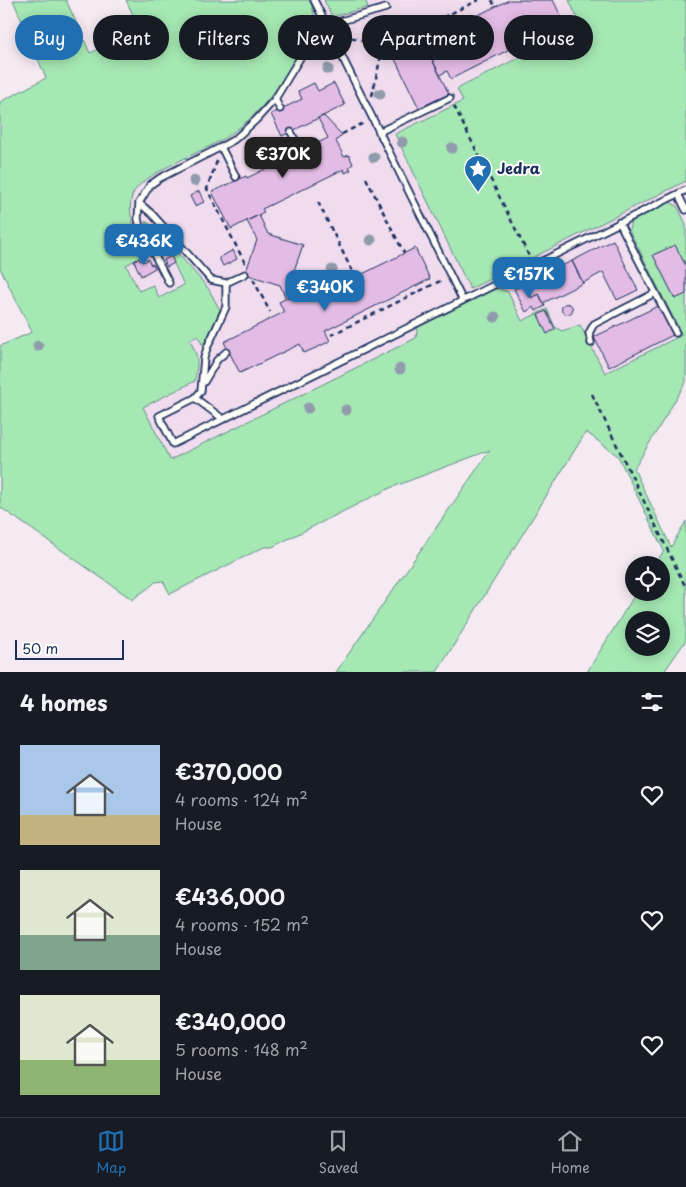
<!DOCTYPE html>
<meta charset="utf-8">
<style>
:root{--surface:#171b24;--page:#20242c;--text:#f1f3f6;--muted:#9ea1a6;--line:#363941;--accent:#1f6fb2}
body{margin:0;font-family:"Playpen Sans",sans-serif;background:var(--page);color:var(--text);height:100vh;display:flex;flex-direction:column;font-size:19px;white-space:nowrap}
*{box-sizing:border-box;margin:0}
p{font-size:16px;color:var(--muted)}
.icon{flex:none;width:28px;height:28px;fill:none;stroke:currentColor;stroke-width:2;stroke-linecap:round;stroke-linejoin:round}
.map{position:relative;height:672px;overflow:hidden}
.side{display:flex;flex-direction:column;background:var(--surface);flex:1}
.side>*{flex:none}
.top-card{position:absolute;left:15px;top:15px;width:656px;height:45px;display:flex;gap:10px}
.buttons{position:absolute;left:625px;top:556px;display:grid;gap:10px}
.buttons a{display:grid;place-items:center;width:45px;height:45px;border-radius:50%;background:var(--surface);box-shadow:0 2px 12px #0003;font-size:25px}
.scale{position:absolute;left:15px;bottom:12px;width:109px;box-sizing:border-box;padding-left:5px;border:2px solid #1b2f5e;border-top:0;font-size:14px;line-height:18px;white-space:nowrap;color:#1b2f5e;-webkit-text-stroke:4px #fdfcf7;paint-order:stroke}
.price{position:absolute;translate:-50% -42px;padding:0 11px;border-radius:10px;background:var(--accent);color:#fff;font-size:16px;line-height:32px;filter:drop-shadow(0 1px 2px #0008)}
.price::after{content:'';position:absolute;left:50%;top:30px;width:15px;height:11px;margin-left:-8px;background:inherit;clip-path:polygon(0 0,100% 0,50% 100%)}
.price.current{background:#222;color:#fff}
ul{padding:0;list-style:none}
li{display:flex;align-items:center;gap:15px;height:125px;padding:0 20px}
li span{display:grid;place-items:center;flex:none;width:140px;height:100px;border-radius:0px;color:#555}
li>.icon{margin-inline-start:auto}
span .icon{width:60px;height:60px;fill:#fffc;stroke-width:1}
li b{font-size:21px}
h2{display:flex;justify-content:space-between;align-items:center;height:60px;padding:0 20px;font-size:21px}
.chip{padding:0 18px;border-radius:22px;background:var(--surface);box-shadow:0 2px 12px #0003;font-size:18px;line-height:45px}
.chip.current{background:var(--accent);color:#fff}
.tabs{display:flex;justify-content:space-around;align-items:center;height:70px;border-top:1px solid var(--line);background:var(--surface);font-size:14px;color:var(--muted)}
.tabs a{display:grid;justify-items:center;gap:2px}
.tabs .current{color:var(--accent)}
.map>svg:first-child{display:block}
.built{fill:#f0dcee}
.green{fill:#a5e8b3;stroke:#608c88;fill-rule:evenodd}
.building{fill:#e3bce5;stroke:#1b2f5e}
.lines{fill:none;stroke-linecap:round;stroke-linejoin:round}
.lane-casing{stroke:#1b2f5e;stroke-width:9}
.path{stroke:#1b2f5e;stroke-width:2.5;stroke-dasharray:5 4;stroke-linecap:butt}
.lane{stroke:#fdfcf7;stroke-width:5.5}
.tree{fill:#909cac}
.labels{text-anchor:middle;stroke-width:4;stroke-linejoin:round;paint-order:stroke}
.poi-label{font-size:15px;font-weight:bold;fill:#1b2f5e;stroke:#fdfcf7;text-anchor:start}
</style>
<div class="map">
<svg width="686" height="672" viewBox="0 0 686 672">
<rect width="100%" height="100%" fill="#f5e9f2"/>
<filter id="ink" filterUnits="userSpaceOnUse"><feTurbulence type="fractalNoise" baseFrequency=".02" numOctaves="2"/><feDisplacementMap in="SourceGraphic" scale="10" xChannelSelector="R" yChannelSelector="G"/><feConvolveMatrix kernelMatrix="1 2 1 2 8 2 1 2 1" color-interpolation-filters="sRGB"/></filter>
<g filter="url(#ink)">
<path class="built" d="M215 0H686V336L171 593 0 105Z"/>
<path class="green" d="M13 0H66L90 53 140 30 126 0H309C314 9 315 16 314 27 292 69 268 109 228 136 207 151 138 174 132 196 126 217 138 236 147 254L126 265 139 291 153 285 159 298 184 285 169 253 163 256 145 221 157 229 208 288 220 310 206 341 202 344 198 336 190 340C199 358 198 362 195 381L143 407 170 460 416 338 418 325 495 287 508 292 522 321 547 309 555 327 562 331 580 325 605 373 682 335 629 230 631 222 670 202 677 206 686 224V382L634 469 671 547 686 521V640L664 672H587L636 593 661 592V565H654L664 551 618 456 586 432 437 672H336L490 450 390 488 272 547H264L170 594 163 581 155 582C148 590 140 592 133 600L0 507V346L32 332 0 268V102L46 78ZM634 620H661V648H634Z
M324 0H365L368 7 332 17Z
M569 0H686V181L470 289 395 134 463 101 457 89 581 26Z"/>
<path class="building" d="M509 0H553L564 22 521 44 519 41 507 47 508 50 451 79 447 71 440 75 427 49 435 45 431 38Z
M412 38 416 46 424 43 449 94 419 108 390 49Z
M314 83 318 91 334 83 345 105 282 136 271 114 302 99 298 91Z
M324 116 342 135 336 141 344 157 349 155 353 164 349 167 351 170 345 173 344 169 262 209 264 212 231 229 212 192 246 176 247 178 328 138 318 118Z
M199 191 204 202 195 206 190 196Z
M259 215 268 234 303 245 291 279 298 293 286 299 280 285 245 274 257 240 247 221Z
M613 240 638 290 617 300 603 272 583 283 572 261Z
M675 245 686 266V294L675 299 653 255Z
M415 248 430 279 325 331 330 341 318 347 304 353 300 344 240 373 224 342 284 312 279 302 305 289 310 300Z
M233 250 237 259 223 266 219 258Z
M171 256 174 263 167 267 164 260Z
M139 258 140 261 143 260 144 262 148 259 151 265 153 264 155 268 141 276 134 261Z
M572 261 583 283 543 303 539 294 532 298 525 284Z
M525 284 532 298 539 294 545 306 536 311 534 307 526 312 514 289Z
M561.5 309a5.5 5.5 0 1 1 11 0a5.5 5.5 0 1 1-11 0Z
M658 306 673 335 609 367 594 337Z
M546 311 555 329 547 334 538 315Z"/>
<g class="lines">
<defs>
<path id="lane" d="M314 0 462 299
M275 99 280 109
M291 132 301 152
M379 132 450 98
M221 147 236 177
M678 194 686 210
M139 203 138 219 140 227 169 283
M619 222 676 333
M226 283 245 274
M591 343 589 333 594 324 655 293
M204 382 217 360 226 352
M195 398 159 416 173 444 686 190
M223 419 195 398 201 391 204 358 207 348 226 307V283L211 280 152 214 139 203 150 185 160 178 221 147 235 139 256 120 275 99 317 30 327 25 386 8"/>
</defs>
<use href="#lane" class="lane-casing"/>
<path class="path" d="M492 0 495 7
M343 35 383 46 479 0
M372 96 383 46
M454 106 530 258
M342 134 364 123
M217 161 207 189 246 265
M366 178 404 253
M318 202 355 277
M253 279 270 312
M331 335 442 280
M592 394 686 588"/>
<use href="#lane" class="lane"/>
</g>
<g class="tree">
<circle cx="302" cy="28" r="5.5"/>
<circle cx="323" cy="52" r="5.5"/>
<circle cx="328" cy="69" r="5.5"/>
<circle cx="380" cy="94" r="5.5"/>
<circle cx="402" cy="142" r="5.5"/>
<circle cx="452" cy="148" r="5.5"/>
<circle cx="374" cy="157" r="5.5"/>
<circle cx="194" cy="181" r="5.5"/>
<circle cx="371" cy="240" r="5.5"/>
<circle cx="332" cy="270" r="5.5"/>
<circle cx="311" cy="279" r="5.5"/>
<circle cx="495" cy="317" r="5.5"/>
<circle cx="38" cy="346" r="5.5"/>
<circle cx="400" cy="369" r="5.5"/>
<circle cx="308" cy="408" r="5.5"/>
<circle cx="346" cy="410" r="5.5"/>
</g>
</g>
<defs>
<symbol id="sight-pin" viewBox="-11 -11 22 30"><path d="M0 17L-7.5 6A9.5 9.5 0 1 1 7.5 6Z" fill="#1f6fb2" stroke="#fdfcf7"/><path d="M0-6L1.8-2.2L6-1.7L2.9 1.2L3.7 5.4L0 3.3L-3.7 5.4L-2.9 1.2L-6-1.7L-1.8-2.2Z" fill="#fff"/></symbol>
</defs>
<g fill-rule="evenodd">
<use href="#sight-pin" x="462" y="153" width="32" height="43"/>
</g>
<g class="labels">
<g class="poi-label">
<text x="497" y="174">Jedra</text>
</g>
</g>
</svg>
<div class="buttons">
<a><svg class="icon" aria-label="locate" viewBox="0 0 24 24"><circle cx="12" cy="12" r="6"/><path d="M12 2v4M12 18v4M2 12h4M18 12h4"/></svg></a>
<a><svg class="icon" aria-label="layers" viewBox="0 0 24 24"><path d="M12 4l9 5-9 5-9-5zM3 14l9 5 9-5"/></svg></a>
</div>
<div class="scale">50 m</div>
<b class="price current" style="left:283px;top:179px">€370K</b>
<b class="price" style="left:144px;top:266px">€436K</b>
<b class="price" style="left:529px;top:299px">€157K</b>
<b class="price" style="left:325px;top:312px">€340K</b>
<div class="top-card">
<a class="chip current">Buy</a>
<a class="chip">Rent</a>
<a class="chip">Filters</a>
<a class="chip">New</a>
<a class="chip">Apartment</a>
<a class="chip">House</a>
</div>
</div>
<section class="side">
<h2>4 homes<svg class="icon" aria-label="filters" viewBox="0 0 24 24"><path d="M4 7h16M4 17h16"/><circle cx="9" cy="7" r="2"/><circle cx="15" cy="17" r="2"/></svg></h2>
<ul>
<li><span style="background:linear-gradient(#a9c7e8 70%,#c2b280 0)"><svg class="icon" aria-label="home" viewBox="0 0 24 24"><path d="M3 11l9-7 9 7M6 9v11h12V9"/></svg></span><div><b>€370,000</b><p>4 rooms · 124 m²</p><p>House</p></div><svg class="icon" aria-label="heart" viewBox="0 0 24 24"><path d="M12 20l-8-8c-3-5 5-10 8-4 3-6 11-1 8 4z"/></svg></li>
<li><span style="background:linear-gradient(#dfe7d0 65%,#7fa58c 0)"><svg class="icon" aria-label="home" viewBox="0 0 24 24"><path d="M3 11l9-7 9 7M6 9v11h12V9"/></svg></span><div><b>€436,000</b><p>4 rooms · 152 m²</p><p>House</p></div><svg class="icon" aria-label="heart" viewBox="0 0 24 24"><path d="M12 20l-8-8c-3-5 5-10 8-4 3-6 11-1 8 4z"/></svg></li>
<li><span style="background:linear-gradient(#dfe7d0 65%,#8fb573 0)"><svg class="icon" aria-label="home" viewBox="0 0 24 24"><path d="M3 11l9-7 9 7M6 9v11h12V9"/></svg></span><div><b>€340,000</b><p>5 rooms · 148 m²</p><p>House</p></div><svg class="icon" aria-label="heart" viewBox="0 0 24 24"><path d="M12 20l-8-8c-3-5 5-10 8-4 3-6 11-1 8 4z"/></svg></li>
</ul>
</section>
<nav class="tabs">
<a class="current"><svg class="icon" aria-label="map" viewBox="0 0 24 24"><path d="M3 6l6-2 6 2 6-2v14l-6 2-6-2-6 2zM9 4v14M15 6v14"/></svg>Map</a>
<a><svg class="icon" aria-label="saved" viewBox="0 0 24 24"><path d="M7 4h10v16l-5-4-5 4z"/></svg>Saved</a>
<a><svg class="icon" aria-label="home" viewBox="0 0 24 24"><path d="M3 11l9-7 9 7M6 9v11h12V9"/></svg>Home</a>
</nav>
